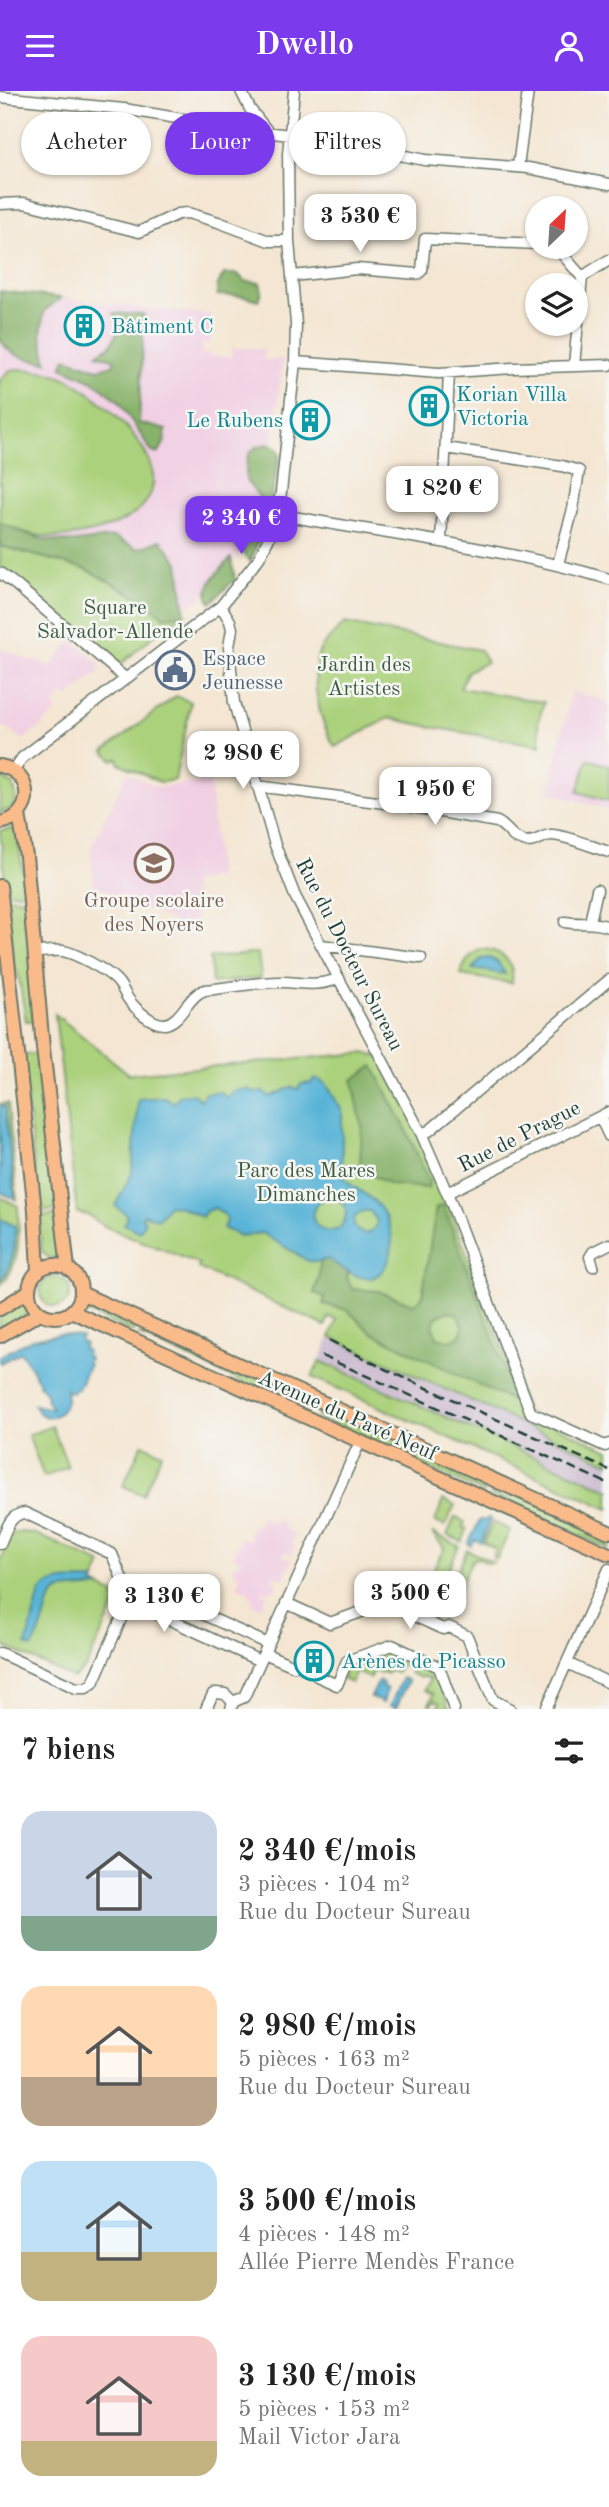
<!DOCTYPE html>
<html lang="fr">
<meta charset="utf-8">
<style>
:root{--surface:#fff;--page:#f6f6f6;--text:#222;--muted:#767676;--accent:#7c3aed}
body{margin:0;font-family:"Old Standard TT",serif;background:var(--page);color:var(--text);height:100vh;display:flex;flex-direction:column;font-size:26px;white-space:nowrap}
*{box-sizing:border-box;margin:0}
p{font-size:23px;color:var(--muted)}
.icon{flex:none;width:38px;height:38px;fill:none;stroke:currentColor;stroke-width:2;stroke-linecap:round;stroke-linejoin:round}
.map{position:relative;height:1618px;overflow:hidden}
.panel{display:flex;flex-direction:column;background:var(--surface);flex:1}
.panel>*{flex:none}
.banner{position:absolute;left:21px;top:21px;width:567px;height:63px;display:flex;gap:14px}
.needle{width:46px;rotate:25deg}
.tools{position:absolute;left:525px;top:105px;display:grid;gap:14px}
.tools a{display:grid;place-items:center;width:63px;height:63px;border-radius:50%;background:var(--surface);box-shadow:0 2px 5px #0004;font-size:35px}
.price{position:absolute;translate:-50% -60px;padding:0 16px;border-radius:14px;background:#fff;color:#222;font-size:23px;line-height:46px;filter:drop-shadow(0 2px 4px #0008)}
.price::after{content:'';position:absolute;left:50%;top:42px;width:21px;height:16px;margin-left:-10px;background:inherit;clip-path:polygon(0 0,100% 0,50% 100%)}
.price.selected{background:var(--accent);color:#fff}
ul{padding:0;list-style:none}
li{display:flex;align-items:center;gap:21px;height:175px;padding:0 21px}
li span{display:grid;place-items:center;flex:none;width:196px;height:140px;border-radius:21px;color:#555}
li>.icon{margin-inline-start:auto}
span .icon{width:84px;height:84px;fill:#fffc;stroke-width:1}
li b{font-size:30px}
h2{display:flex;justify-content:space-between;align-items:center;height:84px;padding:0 21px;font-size:30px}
.pill{padding:0 24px;border-radius:32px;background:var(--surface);box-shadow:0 2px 5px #0004;font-size:24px;line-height:63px}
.pill.selected{background:var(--accent);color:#fff}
header{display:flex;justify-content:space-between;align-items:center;height:91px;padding:0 21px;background:var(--accent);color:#fff;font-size:32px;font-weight:700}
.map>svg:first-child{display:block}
.built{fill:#f1d0e3}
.industrial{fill:#cebed1}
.green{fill:#abd17b;stroke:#658758;stroke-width:2}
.forest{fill:#88b36b;stroke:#547850;stroke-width:2;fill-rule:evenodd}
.water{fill:#59b4d7;stroke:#3c7886;stroke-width:2;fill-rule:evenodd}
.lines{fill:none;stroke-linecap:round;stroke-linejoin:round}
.minor-tunnel{stroke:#c9c4b2;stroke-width:10;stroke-dasharray:10 5;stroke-linecap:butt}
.minor-casing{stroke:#6a786b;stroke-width:13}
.major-casing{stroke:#6a786b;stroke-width:16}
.minor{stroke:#fff;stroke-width:10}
.major{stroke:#fabb8b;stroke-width:12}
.rail{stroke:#1f3d34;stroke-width:2.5;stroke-dasharray:10 5;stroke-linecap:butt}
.labels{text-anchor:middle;stroke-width:5;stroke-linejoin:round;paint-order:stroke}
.culture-label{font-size:21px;fill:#0d838f;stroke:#f6f6f2;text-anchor:start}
.park-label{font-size:21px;fill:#3b5b42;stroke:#f6f6f2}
.service-label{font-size:21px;fill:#4e5e75;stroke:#f6f6f2;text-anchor:start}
.education-label{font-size:21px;fill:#785e54;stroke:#f6f6f2}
.street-label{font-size:21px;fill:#1f3d34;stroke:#f6f6f2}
</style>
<header><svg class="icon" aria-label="menu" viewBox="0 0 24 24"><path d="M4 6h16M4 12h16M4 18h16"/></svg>Dwello<svg class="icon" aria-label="person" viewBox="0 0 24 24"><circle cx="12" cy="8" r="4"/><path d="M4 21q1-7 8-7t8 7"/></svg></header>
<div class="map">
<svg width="609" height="1618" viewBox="0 0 609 1618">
<rect width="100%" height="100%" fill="#f6f6f2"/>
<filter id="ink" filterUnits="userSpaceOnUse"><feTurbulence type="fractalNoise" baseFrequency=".0143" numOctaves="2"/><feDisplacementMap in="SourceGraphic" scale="14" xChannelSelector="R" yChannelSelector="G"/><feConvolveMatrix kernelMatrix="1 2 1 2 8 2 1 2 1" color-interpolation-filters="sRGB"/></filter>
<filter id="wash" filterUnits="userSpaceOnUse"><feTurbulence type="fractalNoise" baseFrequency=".00686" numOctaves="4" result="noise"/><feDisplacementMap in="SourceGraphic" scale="28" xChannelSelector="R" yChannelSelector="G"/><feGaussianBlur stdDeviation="1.57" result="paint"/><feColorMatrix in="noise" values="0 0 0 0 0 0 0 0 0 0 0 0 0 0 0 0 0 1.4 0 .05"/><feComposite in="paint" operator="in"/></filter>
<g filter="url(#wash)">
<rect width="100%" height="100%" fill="#f4e6d2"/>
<path class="built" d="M0 200 211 224 210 253 202 252 201 262 210 263V265L231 266 232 257 262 258 264 261 263 268 283 269 274 340 261 409 246 455 200 509 185 515V523L0 455Z
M72 549 101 574 98 582 67 607 63 603 54 614 57 619 36 641 34 639 24 649 0 633V557L30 570 32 568 50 576Z
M571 600 609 611V719L549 701Z
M127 682 157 696 210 691 218 786 192 791 196 841 181 842 178 833 94 794 90 758Z
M261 1427 273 1432 276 1428 285 1432 283 1437 295 1443 291 1452 295 1454 291 1463 285 1461 283 1465 292 1469 283 1488 274 1484 273 1489 278 1491 274 1500 270 1499 267 1501 263 1498 262 1501 267 1504 261 1516 251 1512 254 1507 250 1505V1501L237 1495 241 1486 236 1483 233 1477 236 1472 239 1473 241 1469 233 1465 241 1446 250 1450 251 1446 248 1444 253 1434 257 1436Z"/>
<path class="industrial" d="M330 1246 609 1372V1399L320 1270Z"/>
<path class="green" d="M18 278C35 279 50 280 65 287 96 301 158 356 153 394 147 431 89 445 57 446 37 447 18 440 0 432V289L10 279Z
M0 455 86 478 142 508 165 526 185 523 160 539 121 573 0 479Z
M345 532 480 559 487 571 468 580 460 597 544 611 538 632 541 655C490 645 439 639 389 627L335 656C319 631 310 589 319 561 323 551 337 540 345 532Z
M176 605 191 611 175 689 160 691 119 672 118 667 113 669 104 660Z
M588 668 609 675V710L578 701Z
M0 686 13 693 16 705 13 716 0 723Z
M13 737 18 747 26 802 6 801 0 740Z
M6 806 26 808 32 861 33 930H26L18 882 13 875Z
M484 858C504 860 515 872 512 892L460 884C465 871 470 861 484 858Z
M258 862 261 887 212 892 210 867Z
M55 923 129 983 364 962 381 966 421 1042 525 1317 524 1321 609 1359V1372L330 1246 337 1229 329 1226 325 1235 198 1177 199 1173 104 1135 88 1124 77 1122Z
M40 963 41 1006 49 1034 57 1119 39 1121 22 964Z
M8 1012 17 1109 15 1108 0 1015V1013Z
M0 1106 18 1115C19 1143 22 1173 0 1195 1 1188 4 1186 7 1180 14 1166 16 1151 15 1135L0 1128Z
M56 1124 60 1162 56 1166 49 1167 42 1161 38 1126Z
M40 1201a15 15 0 1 1 30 0a15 15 0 1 1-30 0Z
M88 1210 146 1236 145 1238 136 1234 133 1241 90 1223 85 1217Z
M21 1212 27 1214 28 1223 0 1237V1224Z
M152 1239 276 1294 270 1304 139 1244 140 1242 148 1246Z
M320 1270 609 1399V1418L312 1286Z
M309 1310 506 1399 505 1401 488 1394 484 1402 317 1326 320 1319 307 1313Z
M52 1335 68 1376 44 1386 28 1344Z
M142 1353 162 1362 143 1404 123 1395Z
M511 1400 609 1445V1458L490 1404 491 1401 507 1408Z
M443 1409 455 1414 445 1435 435 1431Z
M455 1426 465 1431 463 1436 467 1438 462 1451 447 1444Z
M493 1431 510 1439 497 1468 493 1466 496 1458 483 1452Z
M22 1441 36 1443 102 1473 93 1493 115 1503 114 1507 118 1508 86 1576 73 1587 0 1553V1471L12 1443Z
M432 1442 459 1455 431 1518 416 1511V1506H425L427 1501 424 1499 444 1457Z
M467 1459 493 1471 487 1472 478 1467 472 1469 447 1525 438 1521Z
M392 1558 409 1566 405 1576 400 1574 397 1582 390 1578 387 1583 382 1580 381 1583 373 1580 369 1587 356 1581 351 1592 342 1588 348 1574Z
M416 1569 434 1577 449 1618H437L440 1612 434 1609 431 1614 429 1613 434 1603 425 1599 430 1588 423 1585 421 1587 410 1582Z"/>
<path class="forest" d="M224 183H238L244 190 260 192 262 200 259 209 241 205 217 204V195Z
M0 200 61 207 44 220 41 243 47 271C27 268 11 267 0 248Z
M113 222 144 224 139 332 166 339 164 352 158 363 152 361 118 309 93 290 62 276 66 267 98 278 113 274 115 269 97 263 111 254 120 236Z
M272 353 277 357 280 364 272 404 251 471 236 454 239 429 245 417 261 408 246 390C246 368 245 354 272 353Z
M0 432 44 449 76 451 114 446 138 458 161 449 179 472 185 523 165 526 141 508 86 478 0 455Z
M231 467 235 488 211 512C199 496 221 479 231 467Z
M373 975 405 1036 429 1090 428 1097 391 1094 363 1080 360 1072 362 1036 353 989Z
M443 1114 510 1291 512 1310 372 1242 347 1219 323 1213 325 1206 314 1202 319 1187 320 1172 328 1167 348 1180 347 1187 352 1198 378 1200 413 1213 422 1207 436 1117ZM448 1220 457 1223 463 1236 460 1245 451 1250 437 1246 433 1237 435 1227Z"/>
<path class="water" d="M489 867 498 871 505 883 472 878 481 868Z
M318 988 327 994 342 1020V1083C349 1096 364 1100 375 1111 393 1128 399 1161 381 1181 366 1198 342 1176 328 1168L316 1171 308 1170 262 1142 240 1145 223 1137 227 1130 226 1125 215 1117 206 1120 202 1126 181 1116 169 1114 158 1128 144 1123 142 1127 145 1129 140 1141 124 1133 127 1127 125 1122 115 1115 132 1082 138 1008 165 1006 173 1012 180 1004 193 1003 201 1009 205 1002 220 1001 227 1007 233 1000 248 998 255 1002 263 1000 270 1006 291 996 298 998 301 993 312 992 313 989ZM332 1105C348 1111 350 1125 339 1138L327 1141C305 1133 310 1109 332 1105ZM363 1120H370L377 1130 376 1136 367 1143C356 1141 353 1138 354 1127Z
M0 1015H5L15 1108 0 1101Z
M0 1128 15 1135C16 1156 13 1174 0 1190Z
M61 1243 82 1246 80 1250 85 1253 82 1257 87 1260 85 1265 89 1267 87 1272 89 1273 78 1298 76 1297 73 1302 66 1299C71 1322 45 1338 34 1314L52 1318 46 1308 48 1306 39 1293 40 1292 21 1261 0 1272V1265L32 1248Z
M488 1427 491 1428 481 1451 474 1449 471 1455 468 1453 480 1429H486Z
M95 1489 93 1493 100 1496 61 1499C46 1506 48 1522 42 1535 40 1542 36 1550 32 1557L26 1554 40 1501C51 1486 77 1490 95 1489Z
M402 1587 408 1590 396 1617 390 1615Z
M379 1590 383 1592 381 1595 387 1598 383 1612 371 1606Z"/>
</g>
<g filter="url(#ink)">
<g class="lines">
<path class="minor-tunnel" d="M294 1575 317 1585"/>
<defs>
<path id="minor" d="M241 0 250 18 269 42
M0 6 124 18 241 38 314 47 425 69 528 77 609 93
M518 76 528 0
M0 113 24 112 139 141 178 123 188 122 218 131 269 150H289
M556 156 582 186 574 275
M293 185 357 178 418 183 422 179 425 148 537 153
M582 186 609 169
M295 271 439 282 513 277 609 274
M446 357 562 375 579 380 573 418 558 473
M277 423C388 444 501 456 609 488
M441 451 449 282
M0 482 16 494 125 587
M221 515 230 530 232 538 229 556 234 612 275 754 295 805 421 1042 450 1109 529 1317 531 1322 541 1326 605 1355 609 1353
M14 679 22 667 221 515 259 467 269 447 277 423 281 401 295 271 296 233 289 150 288 63 294 0
M257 695 407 715 497 731C508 736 510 747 523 750 534 753 540 746 550 744 563 743 595 757 609 761
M565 831C581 834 594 830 609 836
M590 831 597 799
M321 854 421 867
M36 861C44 861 54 859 63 860 75 862 106 879 115 888 121 893 123 900 127 906 133 916 152 934 165 933 182 930 188 904 205 899 230 897 258 890 284 891 303 892 319 896 339 887
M600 1026 609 1045
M421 1042 429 1040 609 889
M447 1102 609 1021
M593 1175 590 1166 593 1161 609 1153
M0 1453C6 1440 9 1423 25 1422L112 1463 130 1508 93 1592 86 1597H76L0 1562
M130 1508 147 1500H152L268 1553
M130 1508 138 1514 260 1570
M286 1512 330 1532 392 1510 409 1518 412 1524 443 1538 449 1536 467 1545 493 1609 510 1618
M264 1562 294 1575
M567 1572 609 1592
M317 1585 337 1594 347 1570 392 1554 439 1576 454 1618
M233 1611 244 1606 360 1351
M206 1618 213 1603 216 1602 225 1603 233 1611 231 1618
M546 1618 609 1478"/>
<path id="major" d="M0 675C35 681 35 726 0 732
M19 723 26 765 43 957 68 1178
M0 795 35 1120 38 1181
M29 1200a26 26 0 1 1 52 0a26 26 0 1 1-52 0Z
M81 1202 609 1441
M0 1218 29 1200
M71 1220 609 1463
M0 1245 40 1222"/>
</defs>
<use href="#minor" class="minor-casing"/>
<use href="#major" class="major-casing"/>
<use href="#minor" class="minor"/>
<use href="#major" class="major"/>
<path class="rail" d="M329 1249 385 1278 609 1379
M322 1265 609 1393"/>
</g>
</g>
<defs>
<symbol id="building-ring" viewBox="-11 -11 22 22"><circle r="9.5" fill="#f6f6f2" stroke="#0f9aa8" stroke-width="1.5"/><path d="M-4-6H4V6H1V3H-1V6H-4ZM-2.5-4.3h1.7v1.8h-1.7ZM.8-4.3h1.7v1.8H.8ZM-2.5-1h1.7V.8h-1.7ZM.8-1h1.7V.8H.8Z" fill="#0f9aa8"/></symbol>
<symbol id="civic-ring" viewBox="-11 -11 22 22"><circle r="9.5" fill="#f6f6f2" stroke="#5c6f8a" stroke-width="1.5"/><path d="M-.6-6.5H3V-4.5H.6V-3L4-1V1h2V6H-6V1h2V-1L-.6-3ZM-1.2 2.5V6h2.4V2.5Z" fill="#5c6f8a"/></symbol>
<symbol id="school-ring" viewBox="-11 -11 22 22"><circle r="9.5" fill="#f6f6f2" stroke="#8d6e63" stroke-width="1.5"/><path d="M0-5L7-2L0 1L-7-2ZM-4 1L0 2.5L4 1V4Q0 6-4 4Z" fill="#8d6e63"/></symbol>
</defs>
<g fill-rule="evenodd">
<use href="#building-ring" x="62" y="213" width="44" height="44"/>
<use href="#building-ring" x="407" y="293" width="44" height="44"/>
<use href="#building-ring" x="288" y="307" width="44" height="44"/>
<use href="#civic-ring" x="153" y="557" width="44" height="44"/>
<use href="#school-ring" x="132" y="750" width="44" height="44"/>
<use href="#building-ring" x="292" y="1548" width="44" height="44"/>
</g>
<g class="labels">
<g class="culture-label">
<text x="111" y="242">Bâtiment C</text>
<text x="456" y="310">Korian Villa<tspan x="456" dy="24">Victoria</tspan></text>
<text x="283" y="336" text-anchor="end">Le Rubens</text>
<text x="341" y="1577">Arènes de Picasso</text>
</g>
<g class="park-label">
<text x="115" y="523">Square<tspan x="115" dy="24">Salvador-Allende</tspan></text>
<text x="364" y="580">Jardin des<tspan x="364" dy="24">Artistes</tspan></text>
<text x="306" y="1086">Parc des Mares<tspan x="306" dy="24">Dimanches</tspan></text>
</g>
<g class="service-label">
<text x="202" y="574">Espace<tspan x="202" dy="24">Jeunesse</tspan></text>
</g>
<g class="education-label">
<text x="154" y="816">Groupe scolaire<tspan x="154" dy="24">des Noyers</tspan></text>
</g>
<g class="street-label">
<text transform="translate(350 863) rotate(63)" y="7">Rue du Docteur Sureau</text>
<text transform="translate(519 1045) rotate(-27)" y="7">Rue de Prague</text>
<text transform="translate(348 1324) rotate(24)" y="7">Avenue du Pavé Neuf</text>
</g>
</g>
</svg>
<div class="tools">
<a><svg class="needle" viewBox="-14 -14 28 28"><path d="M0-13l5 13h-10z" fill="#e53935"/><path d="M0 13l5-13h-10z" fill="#767676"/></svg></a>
<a><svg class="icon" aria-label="layers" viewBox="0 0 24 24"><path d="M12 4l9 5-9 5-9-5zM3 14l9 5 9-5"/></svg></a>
</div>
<b class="price" style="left:360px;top:163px">3 530 €</b>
<b class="price" style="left:442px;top:435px">1 820 €</b>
<b class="price selected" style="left:241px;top:465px">2 340 €</b>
<b class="price" style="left:243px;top:700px">2 980 €</b>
<b class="price" style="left:435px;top:736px">1 950 €</b>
<b class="price" style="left:410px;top:1540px">3 500 €</b>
<b class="price" style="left:164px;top:1543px">3 130 €</b>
<div class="banner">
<a class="pill">Acheter</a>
<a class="pill selected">Louer</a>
<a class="pill">Filtres</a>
</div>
</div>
<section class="panel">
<h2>7 biens<svg class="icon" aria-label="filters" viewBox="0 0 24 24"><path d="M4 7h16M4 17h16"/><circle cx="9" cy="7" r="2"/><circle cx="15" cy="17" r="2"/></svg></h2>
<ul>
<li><span style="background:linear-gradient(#c9d6e8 75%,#7fa58c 0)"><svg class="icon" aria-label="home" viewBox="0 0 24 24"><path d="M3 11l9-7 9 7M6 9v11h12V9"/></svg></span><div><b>2 340 €/mois</b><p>3 pièces · 104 m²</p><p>Rue du Docteur Sureau</p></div></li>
<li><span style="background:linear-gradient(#ffd9b3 65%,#b9a48a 0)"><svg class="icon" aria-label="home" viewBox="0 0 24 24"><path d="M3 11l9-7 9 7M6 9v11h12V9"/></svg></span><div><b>2 980 €/mois</b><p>5 pièces · 163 m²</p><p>Rue du Docteur Sureau</p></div></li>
<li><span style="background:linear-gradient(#bfe0f5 65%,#c2b280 0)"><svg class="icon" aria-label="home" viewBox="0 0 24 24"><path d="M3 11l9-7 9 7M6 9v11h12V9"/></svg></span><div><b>3 500 €/mois</b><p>4 pièces · 148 m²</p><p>Allée Pierre Mendès France</p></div></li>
<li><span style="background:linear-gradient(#f6c9c9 75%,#c2b280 0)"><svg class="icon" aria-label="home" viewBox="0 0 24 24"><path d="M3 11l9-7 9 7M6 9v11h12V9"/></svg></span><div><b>3 130 €/mois</b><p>5 pièces · 153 m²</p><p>Mail Victor Jara</p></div></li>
</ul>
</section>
